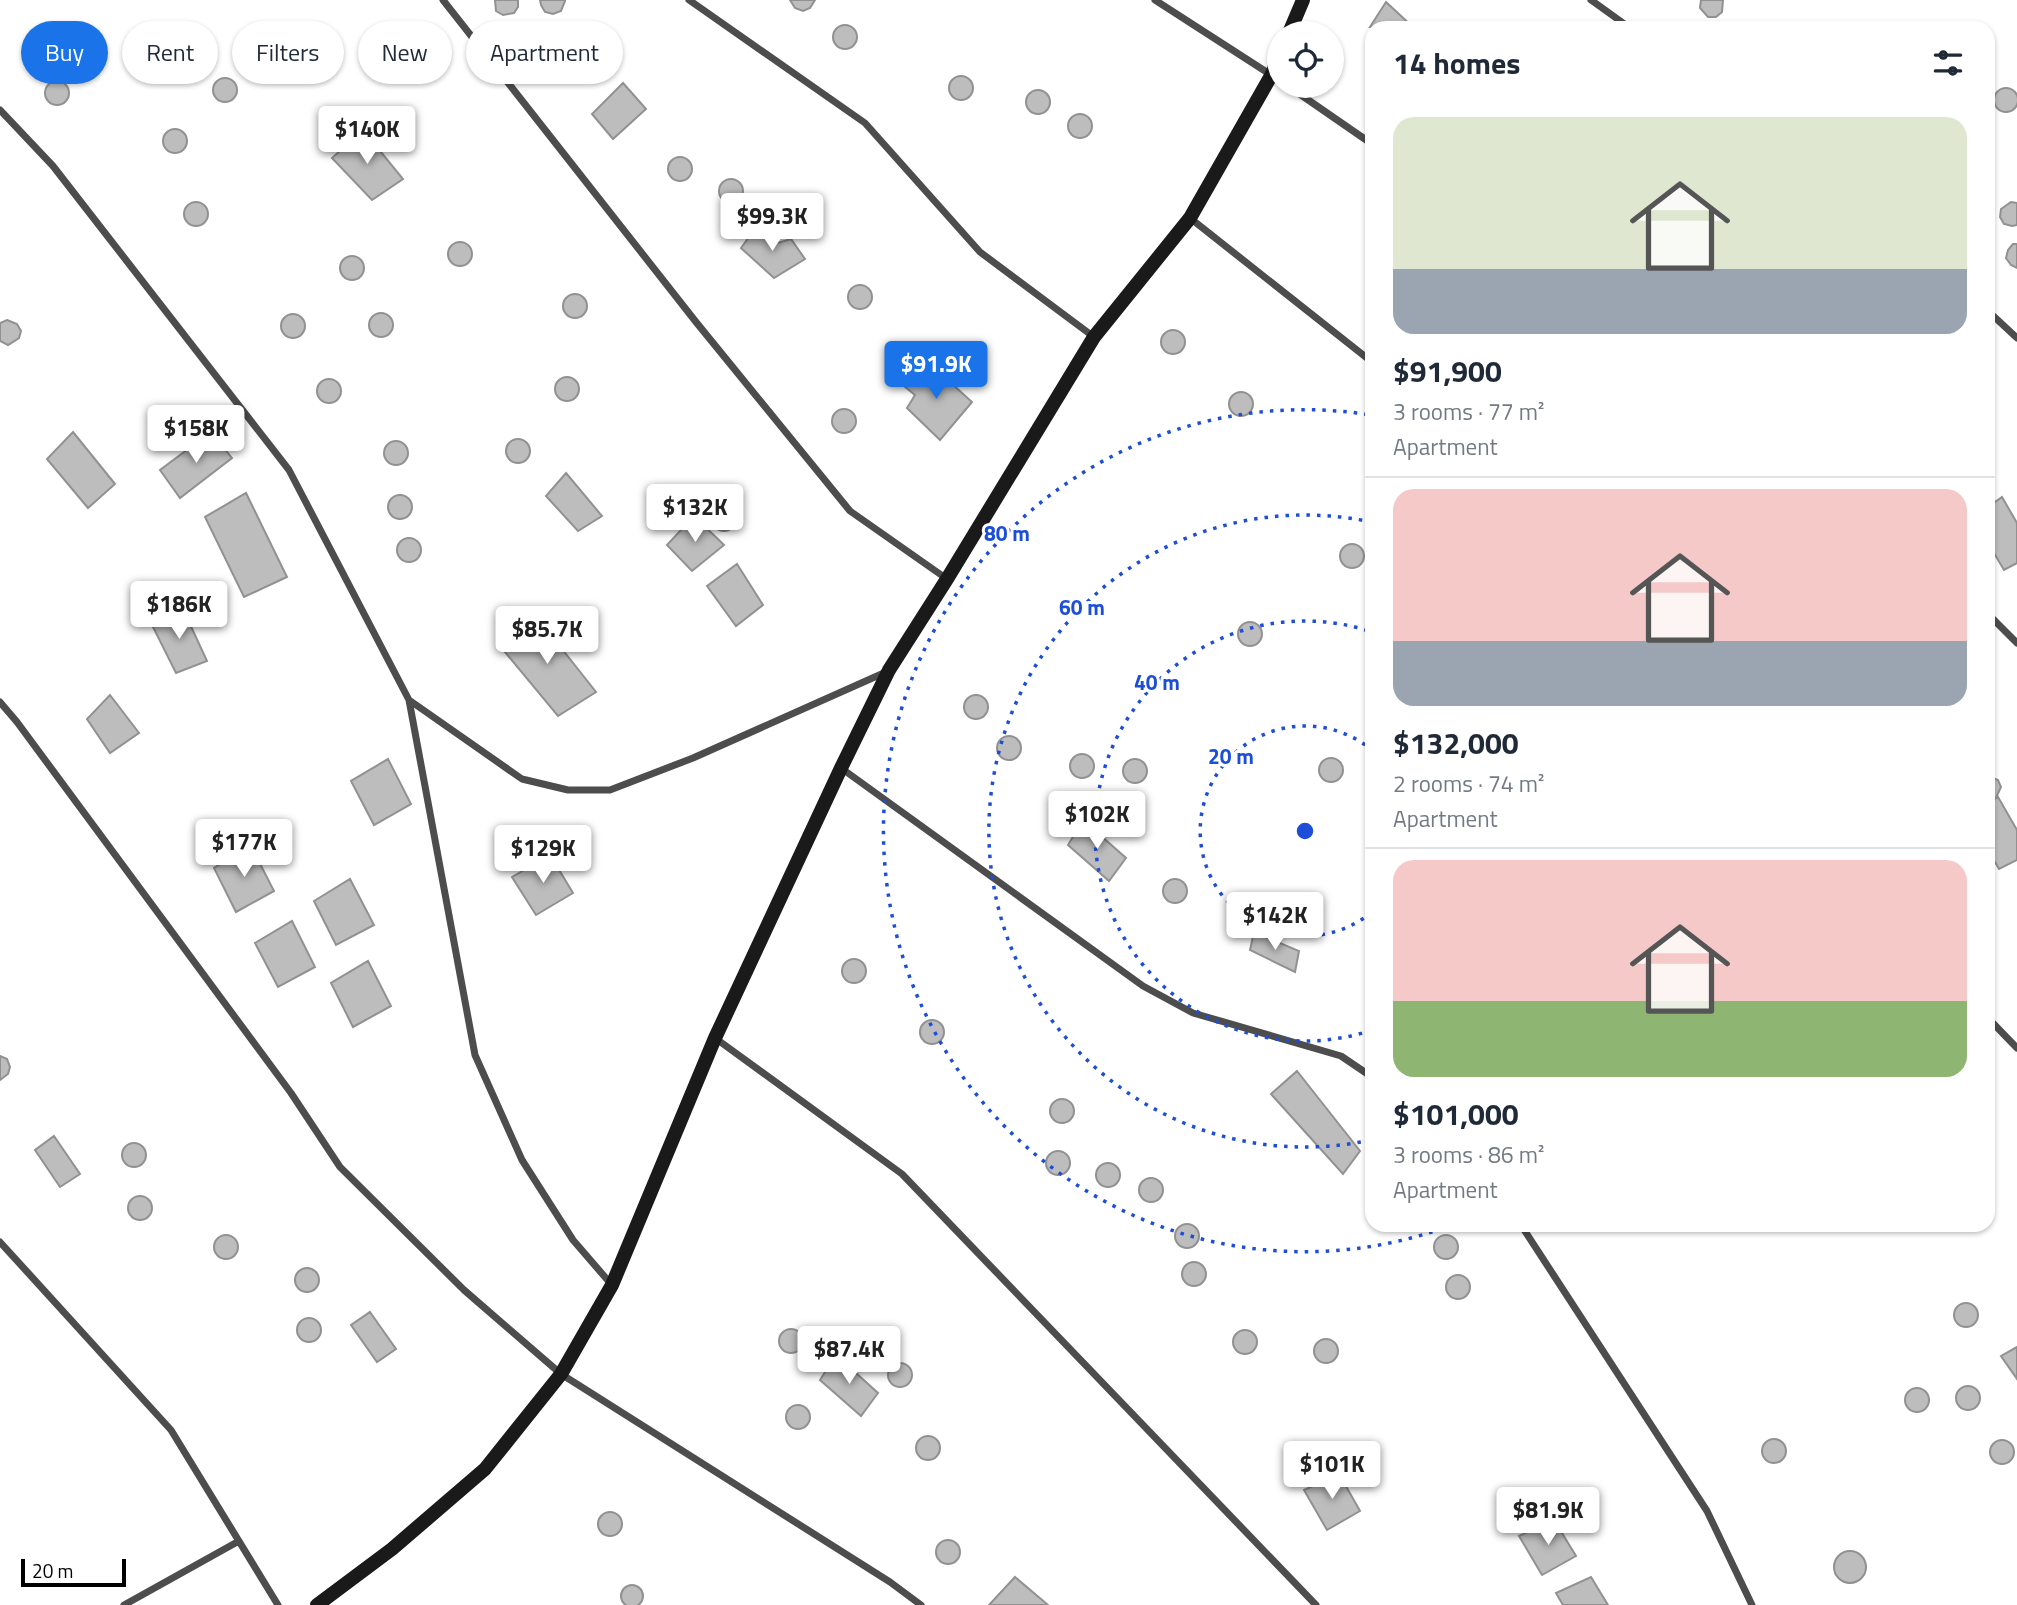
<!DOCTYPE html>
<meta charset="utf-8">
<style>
:root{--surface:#fff;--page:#f6f6f7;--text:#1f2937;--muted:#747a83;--line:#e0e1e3;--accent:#1a73e8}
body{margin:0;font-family:"Titillium Web",sans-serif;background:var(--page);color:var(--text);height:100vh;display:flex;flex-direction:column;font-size:26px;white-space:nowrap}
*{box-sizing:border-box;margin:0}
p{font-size:23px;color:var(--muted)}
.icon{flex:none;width:38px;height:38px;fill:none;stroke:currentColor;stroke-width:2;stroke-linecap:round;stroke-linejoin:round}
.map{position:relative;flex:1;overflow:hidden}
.side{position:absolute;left:1365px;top:21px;width:630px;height:1211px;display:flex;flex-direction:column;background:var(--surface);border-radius:21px;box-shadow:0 2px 5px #0004}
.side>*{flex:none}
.guide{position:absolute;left:21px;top:21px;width:665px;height:63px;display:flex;gap:14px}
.controls{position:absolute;left:1267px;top:21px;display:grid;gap:14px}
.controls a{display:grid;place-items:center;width:77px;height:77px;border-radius:50%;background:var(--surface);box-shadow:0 2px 5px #0004;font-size:35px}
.scale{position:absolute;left:21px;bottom:18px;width:105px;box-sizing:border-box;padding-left:7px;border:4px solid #000;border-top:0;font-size:19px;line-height:24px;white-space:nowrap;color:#000;-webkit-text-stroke:5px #fff;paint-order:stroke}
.price{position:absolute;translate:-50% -60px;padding:0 16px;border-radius:7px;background:#fff;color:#222;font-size:23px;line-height:46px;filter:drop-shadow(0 2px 4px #0008)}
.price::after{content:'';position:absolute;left:50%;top:42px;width:21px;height:16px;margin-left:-10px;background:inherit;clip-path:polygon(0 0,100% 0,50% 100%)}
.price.on{background:var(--accent);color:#fff}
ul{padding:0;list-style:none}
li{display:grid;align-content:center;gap:14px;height:371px;padding:0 28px}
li+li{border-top:2px solid var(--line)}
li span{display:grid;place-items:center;height:217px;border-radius:21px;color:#555}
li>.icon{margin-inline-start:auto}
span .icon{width:126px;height:126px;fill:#fffc;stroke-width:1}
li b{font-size:30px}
h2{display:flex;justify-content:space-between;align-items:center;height:84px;padding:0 28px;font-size:30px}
.chip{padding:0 24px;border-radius:32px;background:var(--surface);box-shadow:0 2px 5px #0004;font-size:24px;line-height:63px}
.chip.on{background:var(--accent);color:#fff}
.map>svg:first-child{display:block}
.building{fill:#bdbdbd;stroke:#919191;stroke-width:2}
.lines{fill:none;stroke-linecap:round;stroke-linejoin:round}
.street{stroke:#4d4d4d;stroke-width:7}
.secondary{stroke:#1a1a1a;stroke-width:14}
.ring{fill:none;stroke:#1d4ed8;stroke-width:3.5;stroke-dasharray:3.5 7}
.centre{fill:#1d4ed8;stroke:#fff;stroke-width:3.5}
.ring-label{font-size:21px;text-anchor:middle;font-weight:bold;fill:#1d4ed8;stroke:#fff;stroke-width:6;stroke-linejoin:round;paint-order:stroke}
</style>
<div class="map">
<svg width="2017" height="1605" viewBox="0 0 2017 1605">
<rect width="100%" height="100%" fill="#fff"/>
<path class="building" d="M495 0H518V7L514 13 503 15 496 11Z
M540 0H565V1L561 11 553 14 545 12 541 5Z
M790 0H815L810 8 803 11 795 8Z
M1701 0H1723L1722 12 1716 17H1708L1700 8Z
M1386 2 1414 28 1370 27Z
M833 37a12 12 0 1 1 24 0a12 12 0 1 1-24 0Z
M567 47a12 12 0 1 1 24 0a12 12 0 1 1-24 0Z
M275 51a12 12 0 1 1 24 0a12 12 0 1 1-24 0Z
M949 88a12 12 0 1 1 24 0a12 12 0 1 1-24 0Z
M213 90a12 12 0 1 1 24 0a12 12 0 1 1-24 0Z
M45 93a12 12 0 1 1 24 0a12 12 0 1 1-24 0Z
M623 83 646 109 613 139 592 114Z
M1994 100a12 12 0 1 1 24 0a12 12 0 1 1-24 0Z
M1026 102a12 12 0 1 1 24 0a12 12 0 1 1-24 0Z
M1068 126a12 12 0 1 1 24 0a12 12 0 1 1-24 0Z
M163 141a12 12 0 1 1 24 0a12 12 0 1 1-24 0Z
M363 130 403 179 372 200 332 158Z
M668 169a12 12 0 1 1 24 0a12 12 0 1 1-24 0Z
M719 191a12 12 0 1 1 24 0a12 12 0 1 1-24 0Z
M184 214a12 12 0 1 1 24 0a12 12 0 1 1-24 0Z
M2011 202 2017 203V225L2012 226 2004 224 2000 217 2001 209Z
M757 226 778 243 791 239 805 259 774 278 741 248Z
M448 254a12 12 0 1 1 24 0a12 12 0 1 1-24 0Z
M2013 244H2017V268L2011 265 2006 258 2008 250Z
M340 268a12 12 0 1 1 24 0a12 12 0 1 1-24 0Z
M848 297a12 12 0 1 1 24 0a12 12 0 1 1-24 0Z
M563 306a12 12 0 1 1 24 0a12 12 0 1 1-24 0Z
M369 325a12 12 0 1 1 24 0a12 12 0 1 1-24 0Z
M281 326a12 12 0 1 1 24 0a12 12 0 1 1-24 0Z
M7 320 17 324 21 331 19 338 8 345 0 341V323Z
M1161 342a12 12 0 1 1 24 0a12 12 0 1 1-24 0Z
M928 362 972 402 940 440 907 408 915 395 905 387Z
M555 389a12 12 0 1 1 24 0a12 12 0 1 1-24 0Z
M317 391a12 12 0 1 1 24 0a12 12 0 1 1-24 0Z
M1229 404a12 12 0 1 1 24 0a12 12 0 1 1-24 0Z
M832 421a12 12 0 1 1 24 0a12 12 0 1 1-24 0Z
M73 432 115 484 88 508 47 459Z
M211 432 232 458 180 498 160 470Z
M506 451a12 12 0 1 1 24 0a12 12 0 1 1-24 0Z
M384 453a12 12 0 1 1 24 0a12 12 0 1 1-24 0Z
M566 473 602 516 578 531 546 496Z
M246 493 287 577 244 597 205 517Z
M388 507a12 12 0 1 1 24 0a12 12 0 1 1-24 0Z
M2002 497 2017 523V563L2004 570 1988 543V507Z
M712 519a12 12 0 1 1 24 0a12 12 0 1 1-24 0Z
M694 516 724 545 692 571 667 545Z
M397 550a12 12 0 1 1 24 0a12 12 0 1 1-24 0Z
M1340 556a12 12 0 1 1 24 0a12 12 0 1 1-24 0Z
M737 564 763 605 736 626 707 586Z
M182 607 207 661 176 673 151 623Z
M532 611 596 692 558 716 500 646Z
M1238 634a12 12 0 1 1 24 0a12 12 0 1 1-24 0Z
M964 707a12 12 0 1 1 24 0a12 12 0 1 1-24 0Z
M110 695 139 733 110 753 87 719Z
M997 748a12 12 0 1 1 24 0a12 12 0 1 1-24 0Z
M1070 766a12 12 0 1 1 24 0a12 12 0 1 1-24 0Z
M1319 770a12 12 0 1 1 24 0a12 12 0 1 1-24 0Z
M1123 771a12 12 0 1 1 24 0a12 12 0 1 1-24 0Z
M388 759 411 804 374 825 351 781Z
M1988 776 1998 780 2001 787 1996 798 1988 800Z
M1098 805a12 12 0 1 1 24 0a12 12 0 1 1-24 0Z
M1998 797 2017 830V860L1999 869 1988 850V803Z
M1083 820 1126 858 1109 881 1068 845Z
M251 846 274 891 236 912 214 868Z
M550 855 573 893 536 915 512 877Z
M1163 891a12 12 0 1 1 24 0a12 12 0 1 1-24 0Z
M350 879 374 925 336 945 314 901Z
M292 921 315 967 278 987 255 943Z
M1254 932 1299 951 1295 972 1250 950Z
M842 971a12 12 0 1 1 24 0a12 12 0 1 1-24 0Z
M368 961 391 1006 353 1027 331 983Z
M920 1032a12 12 0 1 1 24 0a12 12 0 1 1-24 0Z
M0 1056 7 1059 10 1067 8 1074 0 1080Z
M1297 1071 1360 1151 1343 1174 1271 1094Z
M1050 1111a12 12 0 1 1 24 0a12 12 0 1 1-24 0Z
M54 1136 80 1174 60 1187 35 1150Z
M122 1155a12 12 0 1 1 24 0a12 12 0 1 1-24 0Z
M1046 1163a12 12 0 1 1 24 0a12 12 0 1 1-24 0Z
M1096 1175a12 12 0 1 1 24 0a12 12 0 1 1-24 0Z
M1139 1190a12 12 0 1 1 24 0a12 12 0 1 1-24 0Z
M128 1208a12 12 0 1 1 24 0a12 12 0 1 1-24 0Z
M1175 1236a12 12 0 1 1 24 0a12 12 0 1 1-24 0Z
M1434 1247a12 12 0 1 1 24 0a12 12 0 1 1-24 0Z
M214 1247a12 12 0 1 1 24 0a12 12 0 1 1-24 0Z
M1182 1274a12 12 0 1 1 24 0a12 12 0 1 1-24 0Z
M295 1280a12 12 0 1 1 24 0a12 12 0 1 1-24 0Z
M1446 1287a12 12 0 1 1 24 0a12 12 0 1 1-24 0Z
M1954 1315a12 12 0 1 1 24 0a12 12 0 1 1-24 0Z
M370 1312 396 1349 377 1362 351 1325Z
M297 1330a12 12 0 1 1 24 0a12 12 0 1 1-24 0Z
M779 1341a12 12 0 1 1 24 0a12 12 0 1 1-24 0Z
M1233 1342a12 12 0 1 1 24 0a12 12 0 1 1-24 0Z
M1314 1351a12 12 0 1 1 24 0a12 12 0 1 1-24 0Z
M2017 1347V1379L2001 1356Z
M836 1355 878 1393 861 1416 820 1380Z
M888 1375a12 12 0 1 1 24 0a12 12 0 1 1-24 0Z
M1956 1398a12 12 0 1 1 24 0a12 12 0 1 1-24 0Z
M1905 1400a12 12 0 1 1 24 0a12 12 0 1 1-24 0Z
M786 1417a12 12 0 1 1 24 0a12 12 0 1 1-24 0Z
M916 1448a12 12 0 1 1 24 0a12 12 0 1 1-24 0Z
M1762 1451a12 12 0 1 1 24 0a12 12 0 1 1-24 0Z
M1990 1452a12 12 0 1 1 24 0a12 12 0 1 1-24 0Z
M1339 1474 1360 1511 1327 1530 1304 1490Z
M598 1524a12 12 0 1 1 24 0a12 12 0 1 1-24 0Z
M1554 1520 1576 1556 1542 1575 1519 1536Z
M936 1552a12 12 0 1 1 24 0a12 12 0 1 1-24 0Z
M1834 1567a16 16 0 1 1 32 0a16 16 0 1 1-32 0Z
M1015 1577 1048 1605H989Z
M1591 1577 1608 1605H1563L1556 1593Z
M621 1596a11 11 0 1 1 22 0a11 11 0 1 1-22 0Z"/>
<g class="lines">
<path class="street" d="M443 0 696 322 850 511 947 579
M689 0 865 123 980 252 1094 337
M1155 0 1279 80
M1591 0 1630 28
M1288 86 1372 144
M0 110 53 166 289 470 409 700 475 1055 522 1160 573 1240 611 1284
M1190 218 1372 362
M1988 311 2017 338
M1988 614 2017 643
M409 700 522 779 568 790H610L693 758 886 672
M0 702 17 722 291 1093 340 1167 464 1290 561 1374 890 1582 921 1605
M841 768 1143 986 1193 1013 1341 1056 1372 1077
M1988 1018 2017 1048
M715 1038 902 1174 1316 1605
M1521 1225 1707 1511 1752 1605
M0 1242 171 1430 278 1605
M124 1605 239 1541"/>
<path class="secondary" d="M1289 33 1303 0
M317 1605 392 1549 485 1469 561 1374 612 1285 715 1038 841 768 889 670 947 579 1094 337 1190 218 1272 74 1279 56"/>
</g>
<g class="ring">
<path d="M1372 912A105 105 0 1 1 1372 750"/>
<path d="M1372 1030A210 210 0 1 1 1372 632"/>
<path d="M1371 1140A316 316 0 1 1 1371 522"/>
<path d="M1452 1225A421 421 0 1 1 1371 415"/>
</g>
<circle cx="1305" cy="831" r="10" class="centre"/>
<g class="ring-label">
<text x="1007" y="541">80 m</text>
<text x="1082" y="615">60 m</text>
<text x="1157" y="690">40 m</text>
<text x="1231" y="764">20 m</text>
</g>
</svg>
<div class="controls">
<a><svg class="icon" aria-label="locate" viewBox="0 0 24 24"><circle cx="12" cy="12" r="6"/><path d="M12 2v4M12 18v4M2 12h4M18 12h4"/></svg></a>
</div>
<div class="scale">20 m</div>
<b class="price" style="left:367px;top:166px">$140K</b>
<b class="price" style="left:772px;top:253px">$99.3K</b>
<b class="price on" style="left:936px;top:401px">$91.9K</b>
<b class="price" style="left:196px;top:465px">$158K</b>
<b class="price" style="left:695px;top:544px">$132K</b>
<b class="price" style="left:179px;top:641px">$186K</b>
<b class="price" style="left:547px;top:666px">$85.7K</b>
<b class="price" style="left:1097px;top:851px">$102K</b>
<b class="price" style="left:244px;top:879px">$177K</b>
<b class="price" style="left:543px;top:885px">$129K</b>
<b class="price" style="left:1275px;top:952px">$142K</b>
<b class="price" style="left:849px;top:1386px">$87.4K</b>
<b class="price" style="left:1332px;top:1501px">$101K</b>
<b class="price" style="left:1548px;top:1547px">$81.9K</b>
<div class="guide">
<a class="chip on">Buy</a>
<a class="chip">Rent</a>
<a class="chip">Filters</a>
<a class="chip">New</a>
<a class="chip">Apartment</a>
</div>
<section class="side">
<h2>14 homes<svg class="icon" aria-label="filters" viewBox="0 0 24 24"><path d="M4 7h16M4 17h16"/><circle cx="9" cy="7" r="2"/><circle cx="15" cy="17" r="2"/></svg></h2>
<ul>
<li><span style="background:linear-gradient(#dfe7d0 70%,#9aa5b1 0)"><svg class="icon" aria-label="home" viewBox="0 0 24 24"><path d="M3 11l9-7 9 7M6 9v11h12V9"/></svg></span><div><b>$91,900</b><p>3 rooms · 77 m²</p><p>Apartment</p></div></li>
<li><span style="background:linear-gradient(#f6c9c9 70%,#9aa5b1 0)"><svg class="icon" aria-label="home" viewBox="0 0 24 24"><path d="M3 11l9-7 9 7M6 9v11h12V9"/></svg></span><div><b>$132,000</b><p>2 rooms · 74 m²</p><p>Apartment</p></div></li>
<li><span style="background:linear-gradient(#f6c9c9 65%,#8fb573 0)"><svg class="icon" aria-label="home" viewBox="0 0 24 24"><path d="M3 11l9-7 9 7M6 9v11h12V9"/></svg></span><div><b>$101,000</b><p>3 rooms · 86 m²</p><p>Apartment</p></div></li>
</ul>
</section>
</div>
